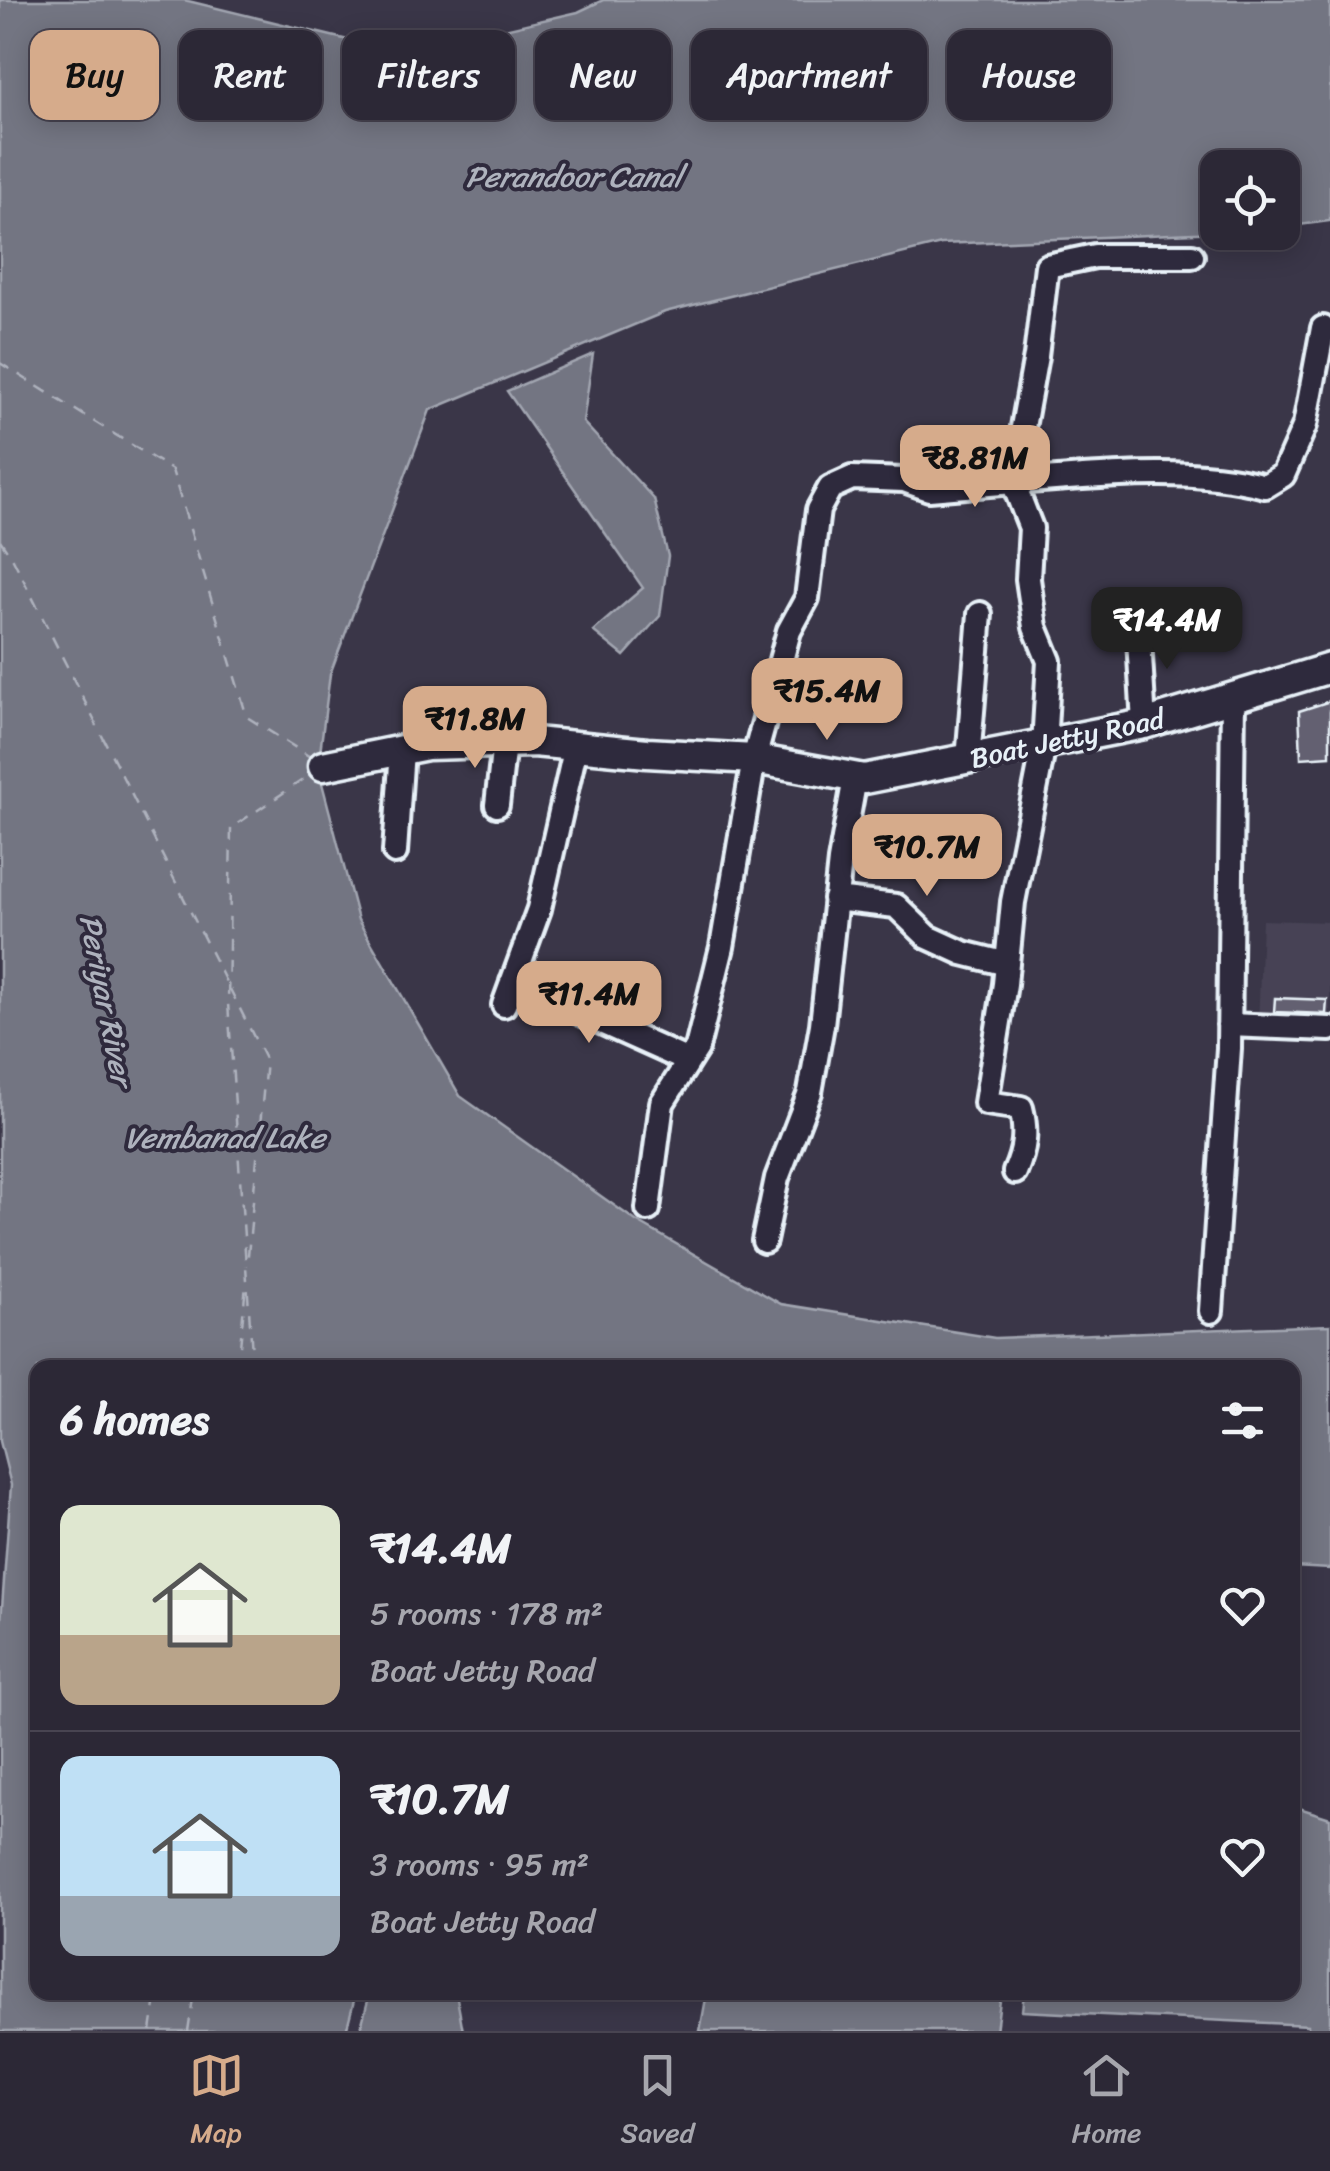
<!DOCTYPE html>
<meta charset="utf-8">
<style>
:root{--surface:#2c2836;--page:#383442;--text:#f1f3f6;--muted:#a6a6ad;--line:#484451;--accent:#d6ab8b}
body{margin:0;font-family:Sriracha,sans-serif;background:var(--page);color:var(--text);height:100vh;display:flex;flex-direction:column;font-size:38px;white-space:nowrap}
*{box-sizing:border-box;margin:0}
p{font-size:32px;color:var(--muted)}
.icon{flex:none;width:55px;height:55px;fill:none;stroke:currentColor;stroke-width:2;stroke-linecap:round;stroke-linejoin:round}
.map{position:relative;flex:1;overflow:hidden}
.panel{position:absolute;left:30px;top:1360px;width:1270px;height:640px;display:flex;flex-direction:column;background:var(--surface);border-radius:20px;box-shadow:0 5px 25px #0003,0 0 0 2px var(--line)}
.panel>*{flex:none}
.top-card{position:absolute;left:30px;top:30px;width:1270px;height:90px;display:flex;gap:20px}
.controls{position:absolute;left:1200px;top:150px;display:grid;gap:20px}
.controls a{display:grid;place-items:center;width:100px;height:100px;border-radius:20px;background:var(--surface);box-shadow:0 5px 25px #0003,0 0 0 2px var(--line);font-size:50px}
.price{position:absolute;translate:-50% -85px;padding:0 22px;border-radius:20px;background:var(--accent);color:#111;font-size:32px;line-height:65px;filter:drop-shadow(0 2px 5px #0008)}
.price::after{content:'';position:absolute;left:50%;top:60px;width:30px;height:22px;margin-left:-15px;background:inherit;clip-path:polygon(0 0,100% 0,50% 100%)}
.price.active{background:#222;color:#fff}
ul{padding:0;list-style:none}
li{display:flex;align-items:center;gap:30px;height:250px;padding:0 30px}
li+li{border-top:2px solid var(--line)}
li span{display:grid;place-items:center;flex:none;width:280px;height:200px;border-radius:20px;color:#555}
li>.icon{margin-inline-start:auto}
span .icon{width:120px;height:120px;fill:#fffc;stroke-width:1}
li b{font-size:42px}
h2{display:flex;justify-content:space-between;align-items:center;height:120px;padding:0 30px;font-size:42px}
.tag{padding:0 35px;border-radius:20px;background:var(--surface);box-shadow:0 5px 25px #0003,0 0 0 2px var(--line);font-size:35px;line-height:90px}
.tag.active{background:var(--accent);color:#111}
.dock{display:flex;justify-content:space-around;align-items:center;height:140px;border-top:2px solid var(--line);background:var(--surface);font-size:28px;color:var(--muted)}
.dock a{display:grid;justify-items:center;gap:5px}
.dock .active{color:var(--accent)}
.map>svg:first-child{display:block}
.built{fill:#464354}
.water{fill:#737482;stroke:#a2a6b1;stroke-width:2.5}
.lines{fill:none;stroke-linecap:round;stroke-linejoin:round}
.ferry{stroke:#aeb2bd;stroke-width:2.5;stroke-dasharray:12 10;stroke-linecap:butt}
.building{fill:#636171;stroke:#e8f1f8;stroke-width:2.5}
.minor-casing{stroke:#e8f1f8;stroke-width:30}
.tertiary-casing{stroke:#e8f1f8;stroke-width:35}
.minor{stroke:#2f2a3d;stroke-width:22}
.tertiary{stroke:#2f2a3d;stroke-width:28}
.labels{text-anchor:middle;stroke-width:8;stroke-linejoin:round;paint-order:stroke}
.street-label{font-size:28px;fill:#e8f1f8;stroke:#2f2a3d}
.water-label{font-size:30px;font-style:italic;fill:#aeb2bd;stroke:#2f2a3d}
</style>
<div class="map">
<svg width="1330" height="2031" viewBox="0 0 1330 2031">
<rect width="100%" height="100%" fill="#3a3648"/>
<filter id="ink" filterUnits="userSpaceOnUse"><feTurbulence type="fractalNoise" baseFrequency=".01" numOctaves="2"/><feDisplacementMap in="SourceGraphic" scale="20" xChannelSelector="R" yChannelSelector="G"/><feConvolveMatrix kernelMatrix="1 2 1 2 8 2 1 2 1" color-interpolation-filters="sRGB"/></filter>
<g filter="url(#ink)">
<path class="built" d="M1262 920 1330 922V1025L1258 1026Z"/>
<path class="water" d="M0 0H184L401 53 578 12 603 0H1330V221L1283 227 1282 168H1218L1217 232 941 244 665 312 430 410 330 674 318 768 358 920 460 1096 636 1221 781 1304 995 1338 1330 1325V1569L1293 1567 1292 1368H38V1992L356 1993 346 2031H0V1635L11 1485 0 1441Z
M593 354 583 422 654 499 668 556 660 616 624 656 593 631 643 588 507 391Z
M1293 1806 1330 1818V2031H1308V2025L1022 2011 1024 1993 1292 1992Z
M370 1993H456L463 2031H360Z
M707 1993V1992L1001 1993 996 2031H700Z"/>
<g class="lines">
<path class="ferry" d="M0 363 172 470 247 717 315 760
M0 540 13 559 226 982
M230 989 266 1061 247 1266
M238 1368 246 1284
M253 1368 228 1003 231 828 313 773
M151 2031 157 1992
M188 2031 194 1992"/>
</g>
<path class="building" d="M1330 701V756L1301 758 1299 711Z
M1275 998 1327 1000 1326 1014 1274 1012Z"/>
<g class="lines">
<defs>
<path id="minor" d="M1138 622 1144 724
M968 760 980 614
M497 805 504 743
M395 852 402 750
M835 899 896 906 928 937 963 953 1007 964
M512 982 688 1061
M504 1005 539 909 576 746
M1229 1025 1330 1029
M1015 1172C1025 1149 1027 1132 1021 1108L986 1103 1005 984 1013 902 1044 745 1049 661 1035 627 1028 579 1031 528 1013 482C1095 477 1184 465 1265 486L1283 475 1305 425 1323 328
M648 1209 662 1103 697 1048 722 947 754 759 789 631 807 598 818 510 830 488 852 478 904 480 929 489 1013 482 1036 356 1047 266 1095 256H1192
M764 1241 777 1178 810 1092 822 1025 840 861 855 778
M1211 1311 1229 1048 1233 697"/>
<path id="tertiary" d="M323 766 427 745 534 742 647 753 754 759 864 779 1144 724 1330 668"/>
</defs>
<use href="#minor" class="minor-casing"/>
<use href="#tertiary" class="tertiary-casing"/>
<use href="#minor" class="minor"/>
<use href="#tertiary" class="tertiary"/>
</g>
</g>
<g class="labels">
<g class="street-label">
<text transform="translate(1067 738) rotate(-12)" y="10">Boat Jetty Road</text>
</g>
<g class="water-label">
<text x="574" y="187">Perandoor Canal</text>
<text transform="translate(106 1000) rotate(79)" y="10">Periyar River</text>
<text x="225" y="1148">Vembanad Lake</text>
</g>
</g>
</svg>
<div class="controls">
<a><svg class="icon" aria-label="locate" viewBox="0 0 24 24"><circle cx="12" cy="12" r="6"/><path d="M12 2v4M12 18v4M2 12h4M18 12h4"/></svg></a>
</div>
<b class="price" style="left:975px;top:510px">₹8.81M</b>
<b class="price active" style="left:1167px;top:672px">₹14.4M</b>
<b class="price" style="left:827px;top:743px">₹15.4M</b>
<b class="price" style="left:475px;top:771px">₹11.8M</b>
<b class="price" style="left:927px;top:899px">₹10.7M</b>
<b class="price" style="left:589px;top:1046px">₹11.4M</b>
<div class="top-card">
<a class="tag active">Buy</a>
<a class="tag">Rent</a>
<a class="tag">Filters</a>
<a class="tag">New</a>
<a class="tag">Apartment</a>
<a class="tag">House</a>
</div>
<section class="panel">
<h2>6 homes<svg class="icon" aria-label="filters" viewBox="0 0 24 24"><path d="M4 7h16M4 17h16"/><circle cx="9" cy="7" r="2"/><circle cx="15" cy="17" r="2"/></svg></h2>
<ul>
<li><span style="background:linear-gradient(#dfe7d0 65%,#b9a48a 0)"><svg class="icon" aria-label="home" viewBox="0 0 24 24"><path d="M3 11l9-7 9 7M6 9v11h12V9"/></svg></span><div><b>₹14.4M</b><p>5 rooms · 178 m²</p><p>Boat Jetty Road</p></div><svg class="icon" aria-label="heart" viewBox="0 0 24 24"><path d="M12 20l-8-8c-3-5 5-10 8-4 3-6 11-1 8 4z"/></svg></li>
<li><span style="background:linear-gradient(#bfe0f5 70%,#9aa5b1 0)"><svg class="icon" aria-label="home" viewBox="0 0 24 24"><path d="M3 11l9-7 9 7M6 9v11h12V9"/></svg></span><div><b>₹10.7M</b><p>3 rooms · 95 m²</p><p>Boat Jetty Road</p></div><svg class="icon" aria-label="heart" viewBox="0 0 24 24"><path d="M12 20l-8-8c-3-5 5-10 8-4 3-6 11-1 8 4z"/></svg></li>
</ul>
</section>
</div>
<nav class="dock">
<a class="active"><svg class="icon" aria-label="map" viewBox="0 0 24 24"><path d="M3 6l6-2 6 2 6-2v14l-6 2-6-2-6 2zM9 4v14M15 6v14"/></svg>Map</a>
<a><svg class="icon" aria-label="saved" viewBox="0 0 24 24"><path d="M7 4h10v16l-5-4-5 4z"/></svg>Saved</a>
<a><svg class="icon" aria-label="home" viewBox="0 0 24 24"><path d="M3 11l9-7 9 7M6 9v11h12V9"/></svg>Home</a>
</nav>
